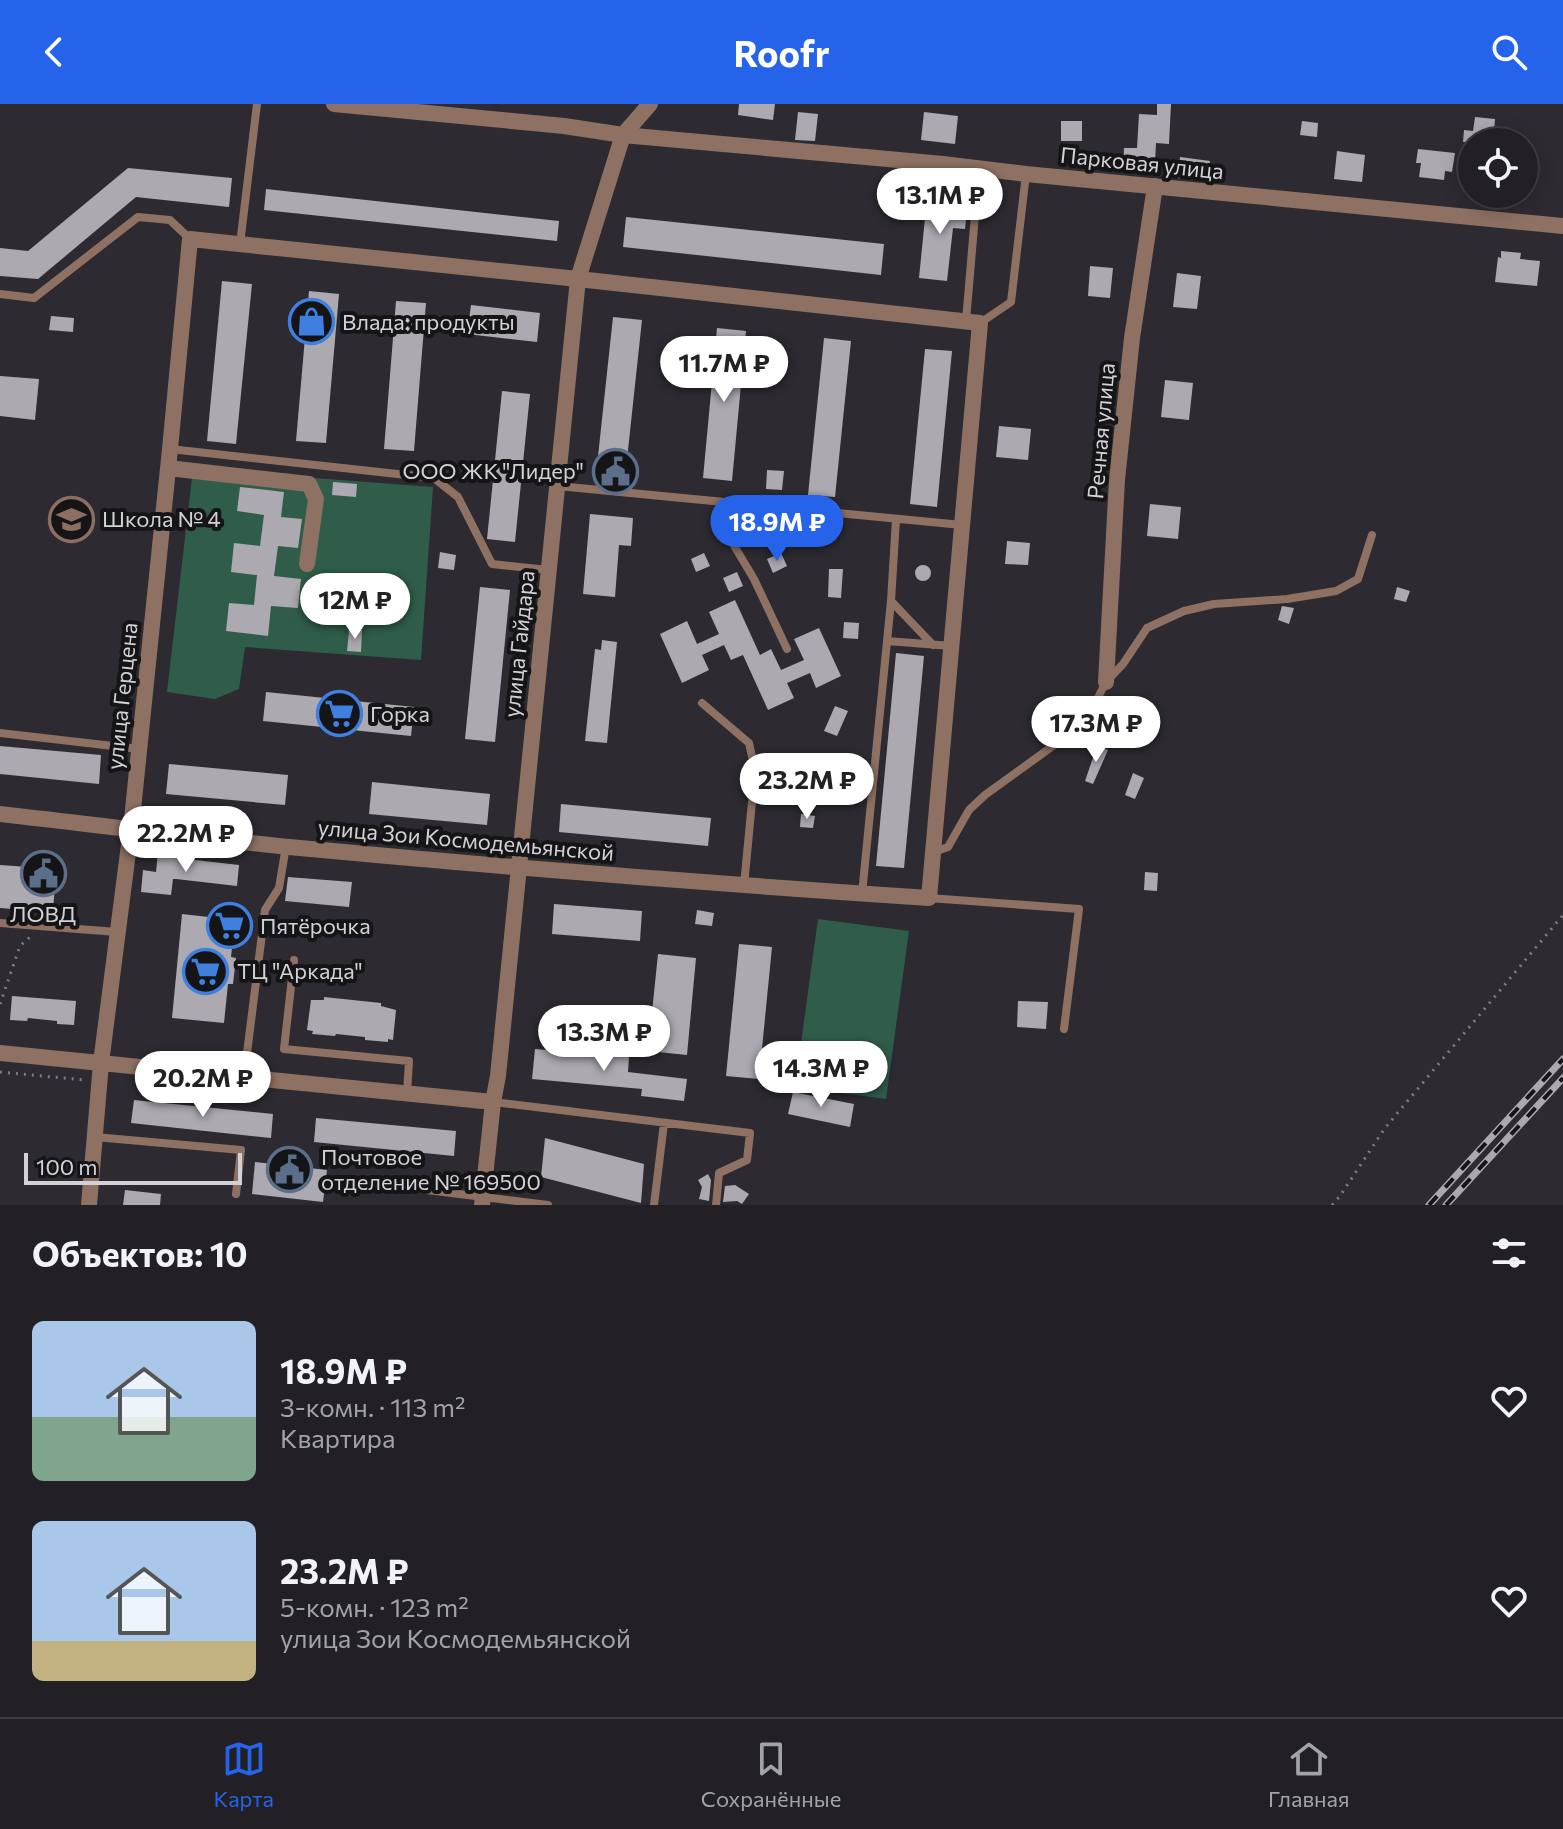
<!DOCTYPE html>
<html lang="ru">
<meta charset="utf-8">
<style>
:root{--surface:#222025;--page:#2a282d;--text:#f1f3f6;--muted:#a2a3a7;--line:#3f3e42;--accent:#2563eb}
body{margin:0;font-family:Commissioner,sans-serif;background:var(--page);color:var(--text);height:100vh;display:flex;flex-direction:column;font-size:30px;white-space:nowrap}
*{box-sizing:border-box;margin:0}
p{font-size:26px;color:var(--muted)}
.icon{flex:none;width:44px;height:44px;fill:none;stroke:currentColor;stroke-width:2;stroke-linecap:round;stroke-linejoin:round}
.map{position:relative;height:1101px;overflow:hidden}
.panel{display:flex;flex-direction:column;background:var(--surface);flex:1}
.panel>*{flex:none}
.tools{position:absolute;left:1458px;top:24px;display:grid;gap:16px}
.tools a{display:grid;place-items:center;width:80px;height:80px;border-radius:50%;background:var(--surface);box-shadow:0 4px 20px #0003,0 0 0 2px var(--line);font-size:40px}
.scale{position:absolute;left:24px;bottom:20px;width:218px;box-sizing:border-box;padding-left:8px;border:4px solid #d3d1d5;border-top:0;font-size:22px;line-height:28px;white-space:nowrap;color:#d3d1d5;-webkit-text-stroke:6px #151417;paint-order:stroke}
.price{position:absolute;translate:-50% -68px;padding:0 18px;border-radius:28px;background:#fff;color:#222;font-size:26px;line-height:52px;filter:drop-shadow(0 2px 4px #0008)}
.price::after{content:'';position:absolute;left:50%;top:48px;width:24px;height:18px;margin-left:-12px;background:inherit;clip-path:polygon(0 0,100% 0,50% 100%)}
.price.selected{background:var(--accent);color:#fff}
ul{padding:0;list-style:none}
li{display:flex;align-items:center;gap:24px;height:200px;padding:0 32px}
li span{display:grid;place-items:center;flex:none;width:224px;height:160px;border-radius:12px;color:#555}
li>.icon{margin-inline-start:auto}
span .icon{width:96px;height:96px;fill:#fffc;stroke-width:1}
li b{font-size:34px}
h2{display:flex;justify-content:space-between;align-items:center;height:96px;padding:0 32px;font-size:34px}
header{display:flex;justify-content:space-between;align-items:center;height:104px;padding:0 32px;background:var(--accent);color:#fff;font-size:36px;font-weight:700}
.menu{display:flex;justify-content:space-around;align-items:center;height:112px;border-top:2px solid var(--line);background:var(--surface);font-size:22px;color:var(--muted)}
.menu a{display:grid;justify-items:center;gap:4px}
.menu .selected{color:var(--accent)}
.map>svg:first-child{display:block}
.green{fill:#2f5d4a}
.building{fill:#aca9b1}
.lines{fill:none;stroke-linecap:round;stroke-linejoin:round}
.path{stroke:#7f7d82;stroke-width:3;stroke-dasharray:2 6;stroke-linecap:butt}
.lane{stroke:#8e7162;stroke-width:8}
.street{stroke:#8e7162;stroke-width:16}
.rail-casing{stroke:#aba9ad;stroke-width:7}
.rail{stroke:#151417;stroke-width:4;stroke-dasharray:12;stroke-linecap:butt}
.labels{text-anchor:middle;stroke-width:8;stroke-linejoin:round;paint-order:stroke}
.street-label{font-size:22px;fill:#d3d1d5;stroke:#151417}
.poi-label{font-size:22px;fill:#d3d1d5;stroke:#151417;text-anchor:start}
</style>
<header><svg class="icon" aria-label="back" viewBox="0 0 24 24"><path d="M15 5l-7 7 7 7"/></svg>Roofr<svg class="icon" aria-label="search" viewBox="0 0 24 24"><circle cx="10" cy="10" r="6"/><path d="M15 15l6 6"/></svg></header>
<div class="map">
<svg width="1563" height="1101" viewBox="0 0 1563 1101">
<rect width="100%" height="100%" fill="#2d2b31"/>
<path class="green" d="M193 365 433 383 421 556 245 543 239 585 215 595 167 588Z
M818 815 909 827 886 995 795 983Z"/>
<path class="building" d="M739 0H775L773 16 738 11Z
M1157 0H1171L1169 40 1156 39 1155 59 1146 58 1145 69 1123 68 1124 44H1137L1139 10 1157 11Z
M798 8 818 10 815 37 795 36Z
M924 8 958 12 955 40 921 36Z
M1475 13 1495 15 1494 29 1504 30V38H1463L1464 26 1473 27Z
M1061 17H1082V37H1061Z
M1302 17 1318 19 1317 33 1300 31Z
M1418 45 1455 49 1452 68 1445 67 1444 76 1419 73 1421 59H1416Z
M1337 47 1365 51 1362 78 1334 75Z
M1180 53 1210 57 1208 77 1178 74Z
M128 64 232 74 229 103 136 93 38 175 0 172V144L28 147Z
M266 85 559 117 557 137 264 106Z
M927 94 968 98 965 125 953 124 947 177 919 174Z
M626 113 884 140 881 171 623 143Z
M1501 147 1521 149 1520 155 1540 157 1537 182 1495 178 1498 153 1501 154Z
M1090 162 1113 164 1110 194 1088 192Z
M1177 169 1201 172 1197 205 1173 203Z
M222 177 252 180 236 340 207 337Z
M309 187 339 190 326 339 296 337Z
M396 197 426 199 414 347 384 345Z
M471 201 540 209 537 238 467 230Z
M51 212 74 214 73 228 49 226Z
M613 213 642 216 625 374 596 371Z
M717 224 746 227 732 377 703 374Z
M824 234 851 237 835 393 808 391Z
M925 245 952 247 937 403 910 400Z
M0 272 39 275 35 316 0 312Z
M1165 276 1193 279 1189 316 1161 313Z
M502 287 530 290 515 438 487 435Z
M999 322 1031 325 1028 356 996 353Z
M767 366 784 367 782 386 766 385Z
M333 378 357 380 356 393 332 391Z
M240 383 284 388 281 413 302 415 298 444 278 442 274 472 301 475 298 504 271 502 268 532 226 527 229 499 254 501 257 471 231 468 234 439 260 442 264 411 237 407Z
M1150 400 1181 403 1178 435 1147 432Z
M590 410 633 414 631 442 619 441 615 493 583 490Z
M1007 437 1030 439 1028 461 1005 460Z
M440 448 456 451 454 466 438 464Z
M704 449 710 462 696 468 691 455Z
M781 449 787 462 773 469 767 455Z
M915 469a8 8 0 1 1 16 0a8 8 0 1 1-16 0Z
M829 465H843L841 494 828 493Z
M737 468 743 482 729 488 723 474Z
M480 483 510 486 495 638 465 635Z
M1397 483 1410 487 1406 498 1394 495Z
M735 496 760 551 771 545 781 566 804 556 794 535 819 524 841 572 816 584 810 569 787 579 794 594 768 606 743 551 731 556 724 541 702 551 709 566 682 579 660 530 687 517 697 540 719 530 709 508Z
M1282 502 1294 504 1289 520 1278 516Z
M844 518 859 519 858 535 843 534Z
M349 526H362L361 548 347 547Z
M602 536 617 538 607 639 585 637 595 545 601 546Z
M896 549 924 552 904 764 876 762Z
M266 588 414 603 411 632 263 617Z
M835 602 848 607 837 632 824 627Z
M0 642 101 651 99 680 0 670Z
M1097 642 1108 646 1093 680 1085 677Z
M809 654 823 655 819 683 806 681Z
M169 660 288 671 285 701 166 690Z
M1133 669 1144 674 1135 695 1125 691Z
M372 678 490 690 487 721 369 710Z
M561 700 711 714 708 742 559 728Z
M801 710 815 712 813 724 800 723Z
M158 748 179 751 178 754 239 761 237 782 176 775H173L171 791 141 788 143 766 156 768Z
M0 761 56 765 53 808 0 804Z
M1145 768 1158 769 1157 787 1144 786Z
M288 773 352 778 349 803 285 797Z
M554 800 642 807 640 837 552 830Z
M697 806 714 809 712 822 695 820Z
M182 810 235 816 231 853 236 854 233 880H228L224 919 172 914Z
M739 840 772 843 759 975 726 972Z
M658 850 696 854 687 951 648 947Z
M12 892 76 897 74 921 57 920V917L28 914 27 917 10 916Z
M324 893 381 899V902L396 906 393 936 388 935V938L365 936V933L336 930 335 932 312 930 313 927 307 926 311 896H324Z
M1018 897 1048 898 1046 925 1017 923Z
M535 945 629 953 628 968 687 975 684 997 641 992 642 985 532 975Z
M793 988 854 1000 850 1023 788 1010Z
M134 996 273 1010 271 1034 131 1019Z
M316 1014 456 1027 454 1052 314 1038Z
M545 1034 644 1060 641 1099 541 1073Z
M255 1058 327 1066 323 1098 252 1090Z
M708 1070 711 1076 709 1097 699 1095 702 1083 698 1076Z
M735 1081 749 1090 742 1100 737 1097 723 1098 725 1082Z
M125 1086 161 1090 160 1101H123Z"/>
<g class="lines">
<path class="path" d="M0 900 20 842 31 832
M0 968 84 976
M1332 1101 1340 1092 1385 1024 1563 811"/>
<path class="lane" d="M240 140 257 0
M0 190 34 194 138 113 170 116 190 135
M966 217 979 64
M980 219 1011 198 1026 70
M170 345 434 374 458 393 492 460 548 466
M558 382 962 421
M728 399 726 428 754 475 787 545
M891 497 933 541
M887 537 952 542
M702 599 749 639 755 667 744 781
M0 629 139 645
M934 748 948 743 969 706 985 691 1075 626 1090 609 1106 578 1123 560 1147 524 1184 507 1214 500 1287 495 1336 487 1358 475 1372 431
M862 790 891 497 896 415
M929 794 1079 805 1064 925
M0 819 117 828
M294 856 284 945 409 957 407 989
M244 973 265 806 279 784 286 742
M494 998 750 1029 747 1056 719 1069 716 1101
M95 1033 241 1046 236 1090
M345 1076 548 1101
M654 1101 664 1019"/>
<path class="street" d="M334 0 564 22 623 31 943 60 1026 70 1563 122
M168 364 309 380 316 395 307 460
M1106 578 1117 376 1132 234 1155 82
M0 710C96 721 192 733 289 743 502 763 715 780 929 794L980 219 578 175 190 135 170 345 131 725 101 959 89 1101
M0 949 493 998
M482 1101 493 998 498 972 578 175 623 31 650 0"/>
<defs>
<path id="rail" d="M1429 1101 1563 955
M1446 1101 1563 974"/>
</defs>
<use href="#rail" class="rail-casing"/>
<use href="#rail" class="rail"/>
</g>
<defs>
<symbol id="shop-ring" viewBox="-11 -11 22 22"><circle r="9.5" fill="#151417" stroke="#3f7fe0" stroke-width="1.5"/><path d="M-5-2.5h2.3a2.7 3.5 0 0 1 5.4 0H5L5.5 6h-11ZM-1.5-2.5h3a1.5 2.3 0 0 0-3 0Z" fill="#3f7fe0"/></symbol>
<symbol id="civic-ring" viewBox="-11 -11 22 22"><circle r="9.5" fill="#151417" stroke="#5c6f8a" stroke-width="1.5"/><path d="M-.6-6.5H3V-4.5H.6V-3L4-1V1h2V6H-6V1h2V-1L-.6-3ZM-1.2 2.5V6h2.4V2.5Z" fill="#5c6f8a"/></symbol>
<symbol id="school-ring" viewBox="-11 -11 22 22"><circle r="9.5" fill="#151417" stroke="#8d6e63" stroke-width="1.5"/><path d="M0-5L7-2L0 1L-7-2ZM-4 1L0 2.5L4 1V4Q0 6-4 4Z" fill="#8d6e63"/></symbol>
<symbol id="supermarket-ring" viewBox="-11 -11 22 22"><circle r="9.5" fill="#151417" stroke="#3f7fe0" stroke-width="1.5"/><path d="M-6-5.5h2.5l.6 2H6L4.5 2H-2.5L-4.4-4H-6ZM-1.5 3.2a1.3 1.3 0 1 0 .1 0ZM3 3.2a1.3 1.3 0 1 0 .1 0Z" fill="#3f7fe0"/></symbol>
</defs>
<g fill-rule="evenodd">
<use href="#shop-ring" x="286" y="192" width="51" height="51"/>
<use href="#civic-ring" x="590" y="342" width="51" height="51"/>
<use href="#school-ring" x="46" y="390" width="51" height="51"/>
<use href="#supermarket-ring" x="314" y="584" width="51" height="51"/>
<use href="#civic-ring" x="18" y="744" width="51" height="51"/>
<use href="#supermarket-ring" x="204" y="796" width="51" height="51"/>
<use href="#supermarket-ring" x="180" y="842" width="51" height="51"/>
<use href="#civic-ring" x="264" y="1040" width="51" height="51"/>
</g>
<g class="labels">
<g class="street-label">
<text transform="translate(1142 59) rotate(6)" y="8">Парковая улица</text>
<text transform="translate(1101 327) rotate(-85)" y="8">Речная улица</text>
<text transform="translate(519 540) rotate(-84)" y="8">улица Гайдара</text>
<text transform="translate(122 592) rotate(-84)" y="8">улица Герцена</text>
<text transform="translate(466 736) rotate(5)" y="8">улица Зои Космодемьянской</text>
</g>
<g class="poi-label">
<text x="342" y="226">Влада: продукты</text>
<text x="584" y="375" text-anchor="end">ООО ЖК "Лидер"</text>
<text x="102" y="423">Школа № 4</text>
<text x="370" y="618">Горка</text>
<text x="43" y="818" text-anchor="middle">ЛОВД</text>
<text x="260" y="830">Пятёрочка</text>
<text x="237" y="875">ТЦ "Аркада"</text>
<text x="321" y="1061">Почтовое<tspan x="321" dy="25">отделение № 169500</tspan></text>
</g>
</g>
</svg>
<div class="tools">
<a><svg class="icon" aria-label="locate" viewBox="0 0 24 24"><circle cx="12" cy="12" r="6"/><path d="M12 2v4M12 18v4M2 12h4M18 12h4"/></svg></a>
</div>
<div class="scale">100 m</div>
<b class="price" style="left:940px;top:132px">13.1M ₽</b>
<b class="price" style="left:724px;top:300px">11.7M ₽</b>
<b class="price selected" style="left:777px;top:459px">18.9M ₽</b>
<b class="price" style="left:355px;top:537px">12M ₽</b>
<b class="price" style="left:1096px;top:660px">17.3M ₽</b>
<b class="price" style="left:807px;top:717px">23.2M ₽</b>
<b class="price" style="left:186px;top:770px">22.2M ₽</b>
<b class="price" style="left:604px;top:969px">13.3M ₽</b>
<b class="price" style="left:821px;top:1005px">14.3M ₽</b>
<b class="price" style="left:203px;top:1015px">20.2M ₽</b>
</div>
<section class="panel">
<h2>Объектов: 10<svg class="icon" aria-label="filters" viewBox="0 0 24 24"><path d="M4 7h16M4 17h16"/><circle cx="9" cy="7" r="2"/><circle cx="15" cy="17" r="2"/></svg></h2>
<ul>
<li><span style="background:linear-gradient(#a9c7e8 60%,#7fa58c 0)"><svg class="icon" aria-label="home" viewBox="0 0 24 24"><path d="M3 11l9-7 9 7M6 9v11h12V9"/></svg></span><div><b>18.9M ₽</b><p>3-комн. · 113 m²</p><p>Квартира</p></div><svg class="icon" aria-label="heart" viewBox="0 0 24 24"><path d="M12 20l-8-8c-3-5 5-10 8-4 3-6 11-1 8 4z"/></svg></li>
<li><span style="background:linear-gradient(#a9c7e8 75%,#c2b280 0)"><svg class="icon" aria-label="home" viewBox="0 0 24 24"><path d="M3 11l9-7 9 7M6 9v11h12V9"/></svg></span><div><b>23.2M ₽</b><p>5-комн. · 123 m²</p><p>улица Зои Космодемьянской</p></div><svg class="icon" aria-label="heart" viewBox="0 0 24 24"><path d="M12 20l-8-8c-3-5 5-10 8-4 3-6 11-1 8 4z"/></svg></li>
</ul>
</section>
<nav class="menu">
<a class="selected"><svg class="icon" aria-label="map" viewBox="0 0 24 24"><path d="M3 6l6-2 6 2 6-2v14l-6 2-6-2-6 2zM9 4v14M15 6v14"/></svg>Карта</a>
<a><svg class="icon" aria-label="saved" viewBox="0 0 24 24"><path d="M7 4h10v16l-5-4-5 4z"/></svg>Сохранённые</a>
<a><svg class="icon" aria-label="home" viewBox="0 0 24 24"><path d="M3 11l9-7 9 7M6 9v11h12V9"/></svg>Главная</a>
</nav>
